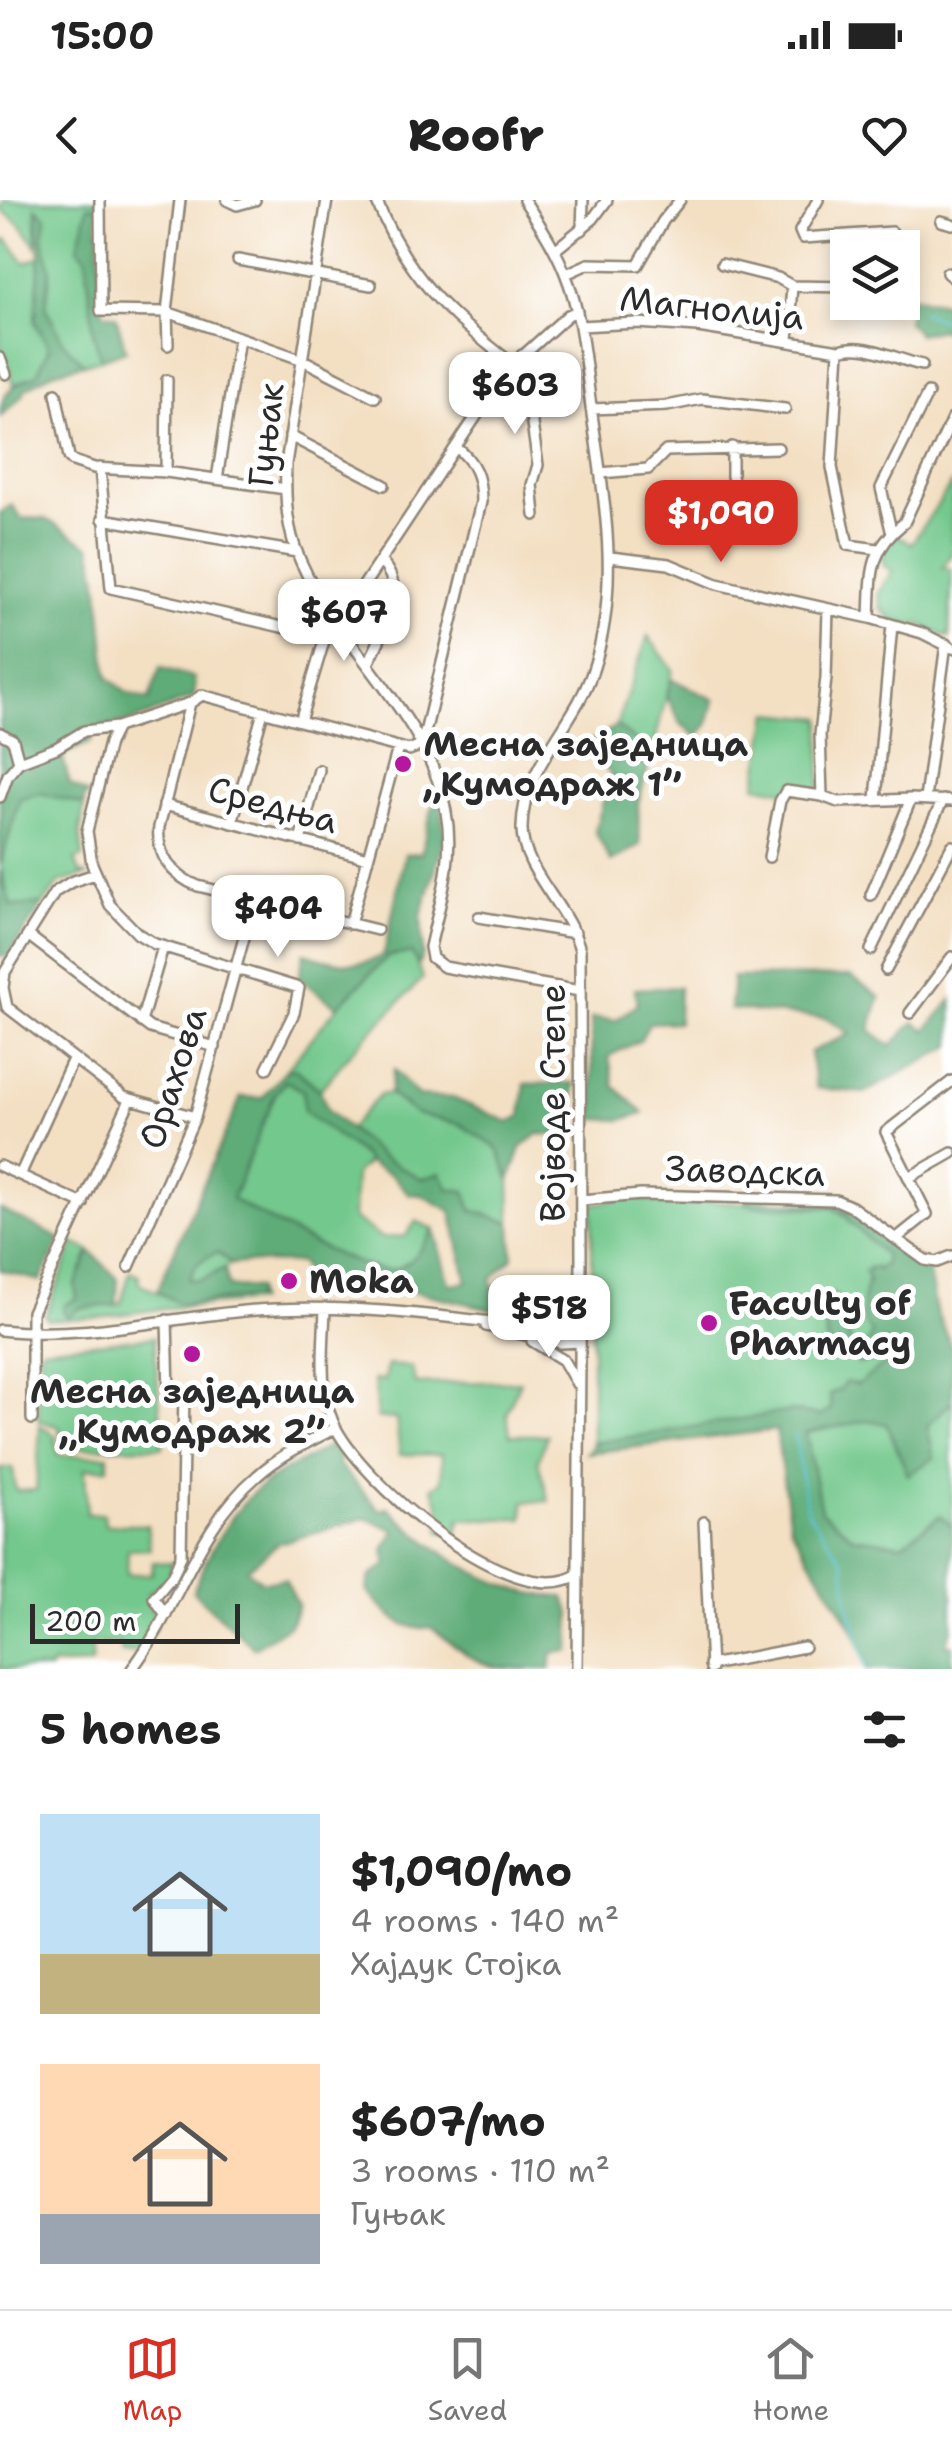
<!DOCTYPE html>
<meta charset="utf-8">
<style>
:root{--surface:#fff;--page:#f6f6f6;--text:#222;--muted:#767676;--line:#e0e0e0;--accent:#d93025}
body{margin:0;font-family:"Shantell Sans",sans-serif;background:var(--page);color:var(--text);height:100vh;display:flex;flex-direction:column;font-size:38px;white-space:nowrap}
*{box-sizing:border-box;margin:0}
p{font-size:32px;color:var(--muted)}
.icon{flex:none;width:55px;height:55px;fill:none;stroke:currentColor;stroke-width:2;stroke-linecap:round;stroke-linejoin:round}
.map{position:relative;height:1469px;overflow:hidden}
.panel{display:flex;flex-direction:column;background:var(--surface);flex:1}
.panel>*{flex:none}
.fabs{position:absolute;left:830px;top:30px;display:grid;gap:20px}
.fabs a{display:grid;place-items:center;width:90px;height:90px;border-radius:0px;background:var(--surface);box-shadow:0 5px 15px #0003;font-size:50px}
.scale{position:absolute;left:30px;bottom:25px;width:210px;box-sizing:border-box;padding-left:10px;border:5px solid #2b2b2b;border-top:0;font-size:28px;line-height:35px;white-space:nowrap;color:#2b2b2b;-webkit-text-stroke:8px #fff;paint-order:stroke}
.price{position:absolute;translate:-50% -85px;padding:0 22px;border-radius:20px;background:#fff;color:#222;font-size:32px;line-height:65px;filter:drop-shadow(0 2px 5px #0008)}
.price::after{content:'';position:absolute;left:50%;top:60px;width:30px;height:22px;margin-left:-15px;background:inherit;clip-path:polygon(0 0,100% 0,50% 100%)}
.price.selected{background:var(--accent);color:#fff}
ul{padding:0;list-style:none}
li{display:flex;align-items:center;gap:30px;height:250px;padding:0 40px}
li span{display:grid;place-items:center;flex:none;width:280px;height:200px;border-radius:0px;color:#555}
li>.icon{margin-inline-start:auto}
span .icon{width:120px;height:120px;fill:#fffc;stroke-width:1}
li b{font-size:42px}
h2{display:flex;justify-content:space-between;align-items:center;height:120px;padding:0 40px;font-size:42px}
.status{display:flex;justify-content:space-between;align-items:center;height:70px;padding:0 50px;background:var(--surface);direction:ltr}
.status svg{height:28px;fill:currentColor}
header{display:flex;justify-content:space-between;align-items:center;height:130px;padding:0 40px;background:var(--surface);font-size:45px;font-weight:800}
.dock{display:flex;justify-content:space-around;align-items:center;height:140px;border-top:2px solid var(--line);background:var(--surface);font-size:28px;color:var(--muted)}
.dock a{display:grid;justify-items:center;gap:5px}
.dock .selected{color:var(--accent)}
.map>svg:first-child{display:block}
.green{fill:#73c88d;stroke:#4f7a5c;stroke-width:2.5}
.forest{fill:#5eac78;stroke:#446c52;stroke-width:2.5;fill-rule:evenodd}
.lines{fill:none;stroke-linecap:round;stroke-linejoin:round}
.stream{stroke:#54c1ca;stroke-width:2.5}
.minor-casing{stroke:#8f8576;stroke-width:14}
.minor{stroke:#fff;stroke-width:9}
.poi-dot{fill:#b5179e;stroke:#fff;stroke-width:4}
.labels{text-anchor:middle;stroke-width:10;stroke-linejoin:round;paint-order:stroke}
.street-label{font-size:35px;fill:#2b2b2b;stroke:#fff}
.poi-label{font-size:35px;font-weight:bold;fill:#2b2b2b;stroke:#fff;text-anchor:start}
</style>
<div class="status"><b>15:00</b><svg viewBox="0 0 49 12"><path d="M0 12V9h3v3zM5 12V6h3v6zM10 12V3h3v9zM15 12V0h3v12zM26 1h20v11H26zM47 4h2v5h-2z"/></svg></div>
<header><svg class="icon" aria-label="back" viewBox="0 0 24 24"><path d="M15 5l-7 7 7 7"/></svg>Roofr<svg class="icon" aria-label="heart" viewBox="0 0 24 24"><path d="M12 20l-8-8c-3-5 5-10 8-4 3-6 11-1 8 4z"/></svg></header>
<div class="map">
<svg width="952" height="1469" viewBox="0 0 952 1469">
<rect width="100%" height="100%" fill="#fff"/>
<filter id="ink" filterUnits="userSpaceOnUse"><feTurbulence type="fractalNoise" baseFrequency=".01" numOctaves="2"/><feDisplacementMap in="SourceGraphic" scale="20" xChannelSelector="R" yChannelSelector="G"/><feConvolveMatrix kernelMatrix="1 2 1 2 8 2 1 2 1" color-interpolation-filters="sRGB"/></filter>
<filter id="wash" filterUnits="userSpaceOnUse"><feTurbulence type="fractalNoise" baseFrequency=".0048" numOctaves="4" result="noise"/><feDisplacementMap in="SourceGraphic" scale="40" xChannelSelector="R" yChannelSelector="G"/><feGaussianBlur stdDeviation="2.25" result="paint"/><feColorMatrix in="noise" values="0 0 0 0 0 0 0 0 0 0 0 0 0 0 0 0 0 1.4 0 .05"/><feComposite in="paint" operator="in"/></filter>
<g filter="url(#wash)">
<rect width="100%" height="100%" fill="#f3dfc2"/>
<path class="green" d="M4 0H97V7H88L78 47 86 56 94 135 101 159 84 164 63 142 46 108 50 70 36 9V46L19 23 0 9Z
M7 39 25 63 40 57 35 122 49 148 37 175 13 185 0 146V46Z
M952 283V353L943 368 952 369 949 438 919 424 895 422 881 409 878 394 892 371 884 366 881 353 894 333 911 344Z
M648 436 673 470 652 553 616 526Z
M769 513 822 518 820 592 786 591 756 585Z
M41 593 84 605 80 633 83 657 75 660 80 673 88 675 60 682 43 704 11 706 0 666 20 598Z
M412 753 423 778 353 850 320 890 296 869 286 870 337 807 388 756Z
M287 881 303 891 368 962 355 974 353 1018 381 1038 406 1036 416 1021 434 1029C424 1045 411 1068 390 1070 359 1073 263 1016 232 999L275 894Z
M380 894H390L416 914 460 924 498 949 510 980 511 1023 472 1010 449 989 422 979 382 957 349 929Z
M630 998 697 1005 698 1001 832 1008C854 1017 865 1039 884 1054L886 1063 878 1070 869 1067 863 1113 873 1132 865 1149 852 1153 847 1125 839 1119 838 1098 832 1094 819 1102 825 1113 826 1140C844 1160 847 1158 872 1156L874 1149 883 1144 886 1163 861 1184 852 1183 830 1201 831 1209 821 1216 796 1212 594 1243 592 1248V1004Z
M74 1043 90 1051 75 1086 77 1099 65 1105 71 1115 80 1108 121 1103 130 1071 139 1075V1083L181 1104 257 1097 258 1101 169 1108 93 1118 48 1120 45 1116Z
M218 1052 232 1064 201 1080H189C194 1064 202 1058 218 1052Z
M154 1137 163 1247 62 1248 59 1227 38 1220 40 1151 43 1148Z
M387 1165 412 1167 415 1184 520 1181 507 1213 510 1235H547L538 1261 549 1301 524 1302 523 1319H460L457 1333 441 1332 439 1304 432 1287 441 1282 442 1254 400 1255 396 1219 377 1218 374 1180H384Z
M952 1201V1326L939 1316 903 1344 853 1337 821 1311 806 1233 869 1220 887 1224 908 1274 927 1226Z
M40 1226 55 1235 58 1255 108 1256V1268L85 1269 87 1314H104L105 1325H147L150 1349 128 1350 127 1374H152L153 1362 172 1363C172 1379 160 1385 148 1394 147 1407 154 1408 156 1419 158 1429 146 1443 141 1452L122 1453 120 1443 92 1444 91 1464 51 1465 50 1469H0V1268H13L16 1291 36 1290Z"/>
<path class="forest" d="M88 6 97 7 103 112 116 116 126 151 101 159 94 135 86 56 78 48Z
M36 8 46 17 43 38 50 70 46 108 63 142 84 164 53 172 24 190V194L0 217C0 191 15 184 37 175L49 148 35 122 40 57Z
M911 96 948 104 952 108V137L942 129 918 134 907 121Z
M12 305 21 318 46 319 91 347C103 389 101 433 108 477L127 493 149 500 160 467 194 478 195 492 192 498 128 523 92 529 91 542 62 555 70 584 89 595 84 597V605L41 593 20 598 0 666V313Z
M671 479 715 500 707 526 697 537 681 524 667 497Z
M616 526 652 553 638 604 640 645 611 662 595 631 611 573 591 556 592 541Z
M434 600 441 602 445 638 421 716 423 754 418 766 412 753 388 756 337 807 299 778 304 753C329 761 361 771 384 754L405 654 421 653Z
M0 670 11 706 43 704 8 756H0Z
M850 776 880 797 870 830 891 846 914 822 926 830 952 799V846L864 893 816 888 810 852 850 834 825 818 730 809 733 777Z
M679 787 678 822 649 823 641 840 609 856 614 886 644 913 621 920 593 919 591 818 616 820 637 805 635 789Z
M295 869 320 890 328 911 382 957 422 979 440 973 449 989 465 991 472 1010 511 1023 513 1058 491 1079 500 1111 394 1087 392 1080H382L369 1072 341 1080 309 1083 300 1062C276 1064 256 1060 232 1064L218 1052C203 1058 193 1064 189 1080H201L225 1069 229 1087 257 1088V1097L181 1104 157 1091 241 897 262 898 286 870ZM286 881 303 891 304 911 361 954 370 964 393 976 409 994 421 995 451 1011 467 1082 449 1084 434 1029C424 1045 411 1068 390 1070 359 1073 262 1016 232 999L275 894Z
M394 869 418 896 453 898 509 922 521 916 525 884 574 883V936L538 934 521 948 510 980 498 949 460 924 416 914 390 894Z
M746 999 842 1005 925 1063 928 1068 936 1110 952 1148V1201L927 1226 934 1258 908 1275 887 1224 869 1220 806 1233 821 1311 853 1337 902 1344 940 1316 952 1326V1429L945 1446 952 1445V1469H868L854 1431 790 1326 776 1230 587 1253 594 1243 791 1211 821 1216 831 1209 830 1194 841 1189 845 1182 857 1185 886 1163 883 1145 874 1150 870 1161 858 1164V1158L836 1159V1151L831 1150C823 1133 828 1117 819 1102L832 1094 844 1102 838 1113 839 1119 846 1121 852 1152 865 1149 872 1133C858 1121 862 1096 869 1081L865 1071 875 1067 878 1070 885 1063 884 1054 849 1021 847 1014 832 1008 754 1006 744 1003Z
M0 1009 61 1039 40 1081 0 1070Z
M90 1051 118 1079 116 1105 80 1108 68 1117 63 1111 65 1105 77 1099 75 1086Z
M329 1245 340 1257 338 1264 380 1310 388 1308C435 1352 498 1396 564 1397L571 1413 570 1451 552 1453 550 1469C482 1469 483 1469 431 1427 402 1433 384 1411 367 1391L370 1376 387 1365 384 1350 395 1330 365 1318 279 1343 247 1369 262 1382 285 1379 298 1405 290 1425 254 1448 193 1392C206 1357 227 1318 255 1291 277 1271 306 1262 329 1245Z"/>
<g class="lines">
<path class="stream" d="M922 112 944 120 952 126
M795 1235 807 1311 844 1362 847 1397 866 1469"/>
</g>
</g>
<g filter="url(#ink)">
<g class="lines">
<defs>
<path id="minor" d="M100 0 101 111 167 112 303 160 375 197
M227 0 237 5 255 0
M327 0 286 264C285 293 286 320 295 347 328 440 429 511 446 612 455 658 440 702 430 747L432 758 444 767 580 791
M376 0C407 76 449 116 513 164
M524 0C539 23 555 47 565 73 582 115 585 162 591 207 603 296 622 382 593 470 575 525 522 568 522 628 521 669 569 707 580 750L581 1060 577 1469
M818 0 800 31 803 38 892 32
M941 21 952 24
M582 30 583 0
M555 50 593 19 607 0
M238 60 371 85
M722 64 778 78 792 86 848 87
M947 73 952 77
M566 74 588 64 638 65 663 21 680 0
M580 126 637 123 698 127 839 150C865 141 896 160 922 165
M788 141 792 86
M168 145 167 112 180 0
M839 150 832 267 848 345 878 349
M522 155 538 265 532 285 535 315
M0 158 6 174
M56 193 69 257 73 261 94 268 166 272 286 289
M591 209 667 206 702 199 785 209
M290 236 384 285
M732 247V276L746 330
M100 268 111 388 299 431 318 430 344 415 507 170 568 115 577 111
M166 272 167 180
M600 273 648 269 666 251 778 248
M217 279 239 138
M103 319 297 352
M891 330 881 288 928 193
M610 357 669 364 717 384 870 418 922 433 952 448
M870 418C872 375 868 351 904 323L952 219
M368 464C382 433 410 391 381 362
M190 503 159 627C156 655 172 676 198 686L377 730
M300 521 324 441V428
M117 527 109 543 87 631 92 664 110 705 138 734 155 744 299 788 294 813 267 868
M0 533 13 540 19 562
M422 545 481 302C481 278 475 262 456 247
M822 596 820 535 826 478 828 409
M0 597 8 575 19 562 56 548 84 531 117 527 190 503 202 495 409 550 422 545
M876 599 892 425
M925 599 946 444
M164 605 368 658
M232 623 263 512
M300 641 319 570
M769 657 780 601 786 591 822 596 838 602 911 599 952 601
M95 674 71 682 55 692 5 772 3 788 7 807 124 897 195 917
M871 695 911 599
M479 717 575 733
M350 724 398 548
M29 736 150 828 215 847
M871 750 943 600
M886 770 952 646
M910 813 952 757
M141 822 163 747
M0 966 83 1004
M20 975 73 859
M910 977 952 953
M581 1000 641 995 836 1000 852 1007 925 1060 937 1062 952 1056
M897 1038 927 1014 886 932 952 881
M129 1067 195 917 254 701
M325 1108C324 1144 318 1188 333 1222 357 1279 515 1416 578 1374
M486 1126 561 1143 579 1142
M545 1126 569 1119 579 1109
M0 1130C82 1139 163 1119 244 1111 321 1104 396 1111 473 1120 507 1124 547 1123 579 1136
M532 1141 563 1160 577 1184
M32 1219V1112L130 900
M704 1322 711 1469
M166 1415 154 1398 173 1375 181 1356 184 1192H169L167 1120
M710 1465 804 1447
M132 1469C178 1408 197 1327 257 1276 280 1255 308 1242 336 1228"/>
</defs>
<use href="#minor" class="minor-casing"/>
<use href="#minor" class="minor"/>
</g>
</g>
<g class="poi-dot">
<circle cx="403" cy="564" r="10"/>
<circle cx="289" cy="1081" r="10"/>
<circle cx="709" cy="1123" r="10"/>
<circle cx="192" cy="1154" r="10"/>
</g>
<g class="labels">
<g class="street-label">
<text transform="translate(712 108) rotate(6)" y="12">Магнолија</text>
<text transform="translate(266 235) rotate(-84)" y="12">Гуњак</text>
<text transform="translate(273 605) rotate(15)" y="12">Средња</text>
<text transform="translate(173 878) rotate(-72)" y="12">Орахова</text>
<text transform="translate(553 903) rotate(-90)" y="12">Војводе Степе</text>
<text transform="translate(745 971) rotate(2)" y="12">Заводска</text>
</g>
<g class="poi-label">
<text x="423" y="556">Месна заједница<tspan x="423" dy="40">„Кумодраж 1”</tspan></text>
<text x="309" y="1093">Moka</text>
<text x="729" y="1115">Faculty of<tspan x="729" dy="40">Pharmacy</tspan></text>
<text x="192" y="1203" text-anchor="middle">Месна заједница<tspan x="192" dy="40">„Кумодраж 2”</tspan></text>
</g>
</g>
</svg>
<div class="fabs">
<a><svg class="icon" aria-label="layers" viewBox="0 0 24 24"><path d="M12 4l9 5-9 5-9-5zM3 14l9 5 9-5"/></svg></a>
</div>
<div class="scale">200 m</div>
<b class="price" style="left:515px;top:237px">$603</b>
<b class="price selected" style="left:721px;top:365px">$1,090</b>
<b class="price" style="left:344px;top:464px">$607</b>
<b class="price" style="left:278px;top:760px">$404</b>
<b class="price" style="left:549px;top:1160px">$518</b>
</div>
<section class="panel">
<h2>5 homes<svg class="icon" aria-label="filters" viewBox="0 0 24 24"><path d="M4 7h16M4 17h16"/><circle cx="9" cy="7" r="2"/><circle cx="15" cy="17" r="2"/></svg></h2>
<ul>
<li><span style="background:linear-gradient(#bfe0f5 70%,#c2b280 0)"><svg class="icon" aria-label="home" viewBox="0 0 24 24"><path d="M3 11l9-7 9 7M6 9v11h12V9"/></svg></span><div><b>$1,090/mo</b><p>4 rooms · 140 m²</p><p>Хајдук Стојка</p></div></li>
<li><span style="background:linear-gradient(#ffd9b3 75%,#9aa5b1 0)"><svg class="icon" aria-label="home" viewBox="0 0 24 24"><path d="M3 11l9-7 9 7M6 9v11h12V9"/></svg></span><div><b>$607/mo</b><p>3 rooms · 110 m²</p><p>Гуњак</p></div></li>
</ul>
</section>
<nav class="dock">
<a class="selected"><svg class="icon" aria-label="map" viewBox="0 0 24 24"><path d="M3 6l6-2 6 2 6-2v14l-6 2-6-2-6 2zM9 4v14M15 6v14"/></svg>Map</a>
<a><svg class="icon" aria-label="saved" viewBox="0 0 24 24"><path d="M7 4h10v16l-5-4-5 4z"/></svg>Saved</a>
<a><svg class="icon" aria-label="home" viewBox="0 0 24 24"><path d="M3 11l9-7 9 7M6 9v11h12V9"/></svg>Home</a>
</nav>
